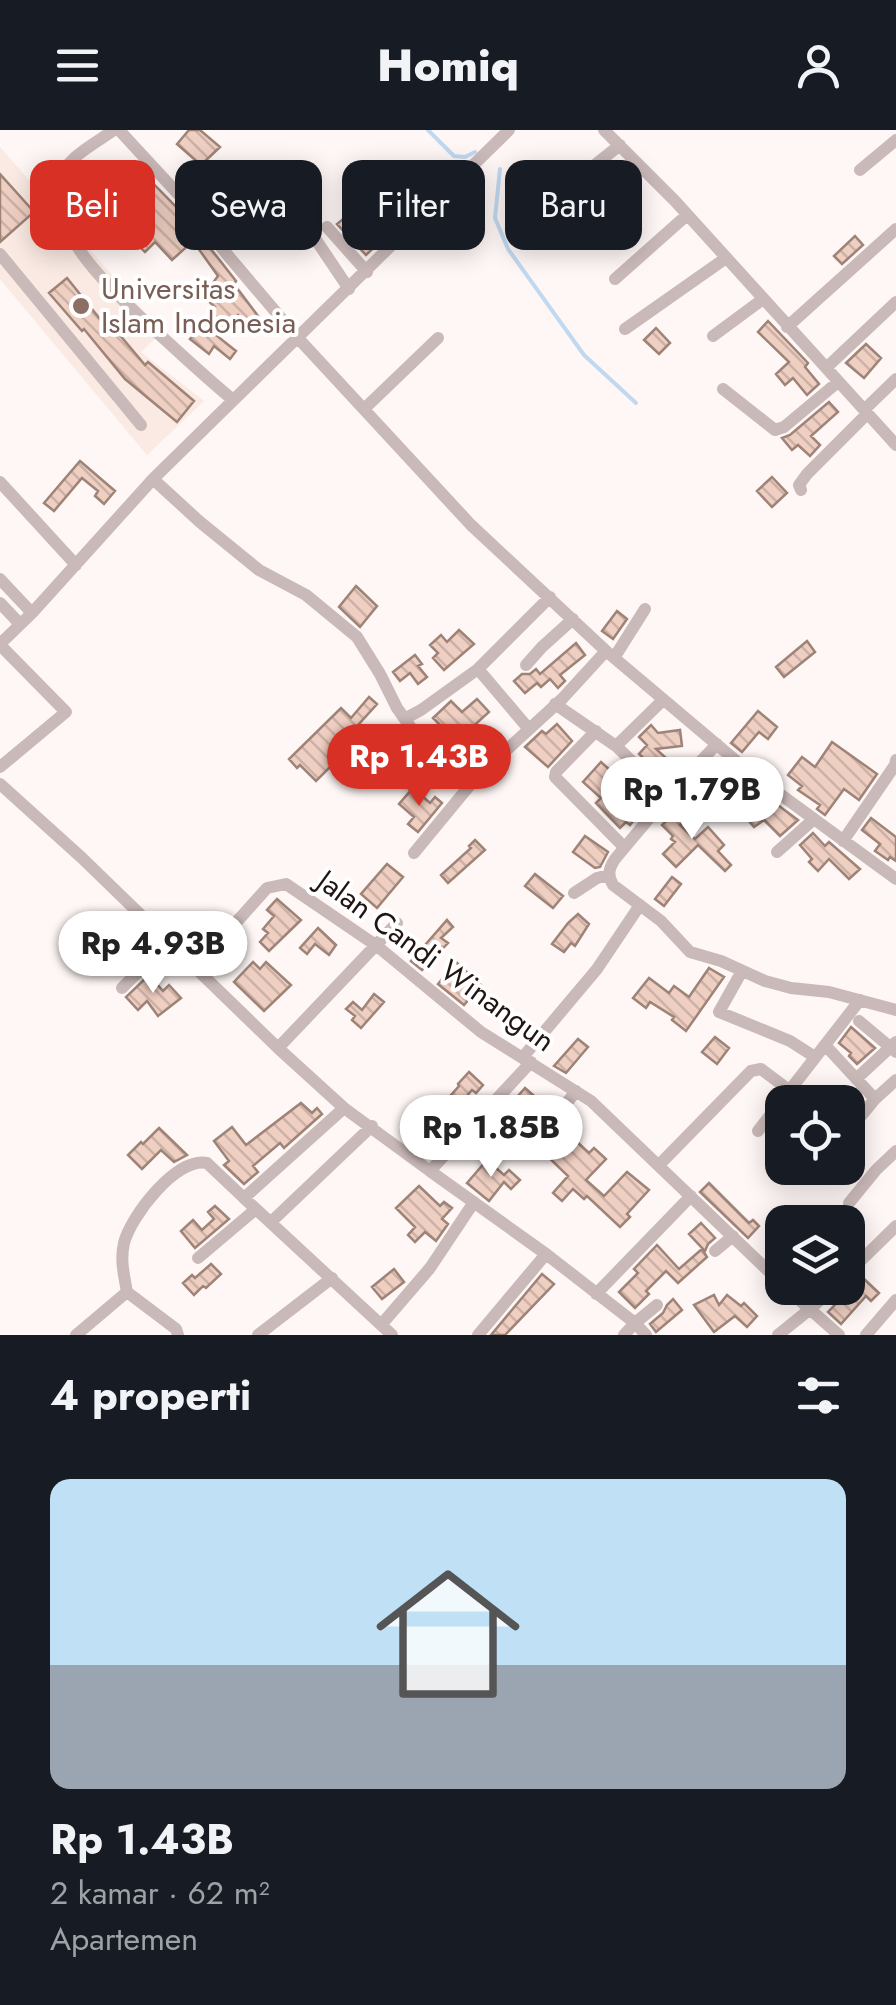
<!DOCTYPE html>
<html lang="id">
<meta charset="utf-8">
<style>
:root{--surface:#171b24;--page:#242831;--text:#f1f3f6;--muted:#9ea1a6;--accent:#d93025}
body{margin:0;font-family:Jost,sans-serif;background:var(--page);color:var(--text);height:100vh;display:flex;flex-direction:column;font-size:38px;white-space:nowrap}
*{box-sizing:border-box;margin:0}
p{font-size:32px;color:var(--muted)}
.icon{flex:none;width:55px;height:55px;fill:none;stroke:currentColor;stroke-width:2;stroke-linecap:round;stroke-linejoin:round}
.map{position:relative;height:1205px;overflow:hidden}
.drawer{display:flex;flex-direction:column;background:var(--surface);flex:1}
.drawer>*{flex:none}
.guide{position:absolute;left:30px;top:30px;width:838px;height:90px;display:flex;gap:20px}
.buttons{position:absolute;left:765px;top:955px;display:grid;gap:20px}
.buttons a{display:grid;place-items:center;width:100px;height:100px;border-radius:20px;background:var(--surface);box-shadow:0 5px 25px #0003;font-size:50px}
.price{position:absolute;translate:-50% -85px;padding:0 22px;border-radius:35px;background:#fff;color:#222;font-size:32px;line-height:65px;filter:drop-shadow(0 2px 5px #0008)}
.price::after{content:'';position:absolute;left:50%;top:60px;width:30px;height:22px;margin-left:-15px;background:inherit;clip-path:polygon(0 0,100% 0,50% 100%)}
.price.current{background:var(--accent);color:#fff}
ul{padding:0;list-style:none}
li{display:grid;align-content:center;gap:20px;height:530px;padding:0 50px}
li span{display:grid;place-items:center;height:310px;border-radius:20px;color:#555}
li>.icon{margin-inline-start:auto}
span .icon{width:180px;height:180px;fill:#fffc;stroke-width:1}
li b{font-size:42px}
h2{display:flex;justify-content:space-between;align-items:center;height:120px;padding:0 50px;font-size:42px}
.pill{padding:0 35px;border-radius:20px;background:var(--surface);box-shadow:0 5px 25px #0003;font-size:35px;line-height:90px}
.pill.current{background:var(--accent);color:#fff}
header{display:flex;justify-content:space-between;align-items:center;height:130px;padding:0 50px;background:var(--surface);font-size:45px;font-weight:800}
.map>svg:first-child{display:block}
.built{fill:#faeae3}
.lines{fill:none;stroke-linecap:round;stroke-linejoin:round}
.stream{stroke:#c1d9f0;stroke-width:4}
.building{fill:url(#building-back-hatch);stroke:#9e8377;stroke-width:2.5}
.minor{stroke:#c9b9b8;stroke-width:12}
.education-dot{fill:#8d6e63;stroke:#fff;stroke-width:4}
.labels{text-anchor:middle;stroke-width:8;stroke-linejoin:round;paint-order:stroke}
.education-label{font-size:30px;fill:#785e54;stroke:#fff;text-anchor:start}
.street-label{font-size:30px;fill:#201511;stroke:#fff}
</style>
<header><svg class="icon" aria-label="menu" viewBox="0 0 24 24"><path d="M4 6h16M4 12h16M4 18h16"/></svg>Homiq<svg class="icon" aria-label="person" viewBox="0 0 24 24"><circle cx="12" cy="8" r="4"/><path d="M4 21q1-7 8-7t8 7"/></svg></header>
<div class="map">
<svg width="896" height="1205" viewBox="0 0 896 1205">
<defs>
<pattern id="building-back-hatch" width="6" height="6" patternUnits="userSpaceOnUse" patternTransform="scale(2.5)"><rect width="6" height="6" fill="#efcfc2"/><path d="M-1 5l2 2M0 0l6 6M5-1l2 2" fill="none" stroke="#cdb1a6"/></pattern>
</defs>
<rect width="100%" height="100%" fill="#fef7f5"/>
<path class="built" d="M0 17 162 202 141 222 204 271 147 325 0 149Z"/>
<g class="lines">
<path class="stream" d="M428 0 454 26 465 27 475 22
M500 39 495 88 508 119 584 225 636 273"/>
</g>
<path class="building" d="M189 0H200L220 17 201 35 177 14Z
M141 41 184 85 194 98 192 100 207 114 236 151 234 154 261 190 251 199 238 185 217 206 236 221 230 229 214 216 209 224 190 209 215 177 203 166 218 146 193 111 172 130 155 112 145 122 134 111 130 115 121 106 139 86 120 68 138 50 136 48Z
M0 44 34 82 0 112Z
M348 85 365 107 379 92 390 102 366 125 337 94Z
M855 106 863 115 842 134 834 126Z
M67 148 104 194 108 191 145 235 148 232 194 271 177 292 125 249 84 199 82 201 49 163Z
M768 191 808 233 805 237 819 254 807 265 793 248 785 255 776 244 789 232 758 202Z
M656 198 670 213 659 224 644 210Z
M866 214 881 228 864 248 846 233Z
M829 272 838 282 811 306 820 315 810 326 798 315 792 320 782 308 790 305Z
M80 331 115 361 104 374 95 366 98 361 82 348 54 381 44 373Z
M772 347 787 363 772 377 757 361Z
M356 456 377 476 360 497 339 477Z
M617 481 627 489 613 509 602 501Z
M459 500 474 514 444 540 433 528 438 523 430 515 441 505 447 512Z
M807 511 815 522 784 547 776 537Z
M576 513 585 525 560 545 565 551 558 558 550 549 541 557 537 553 525 563 514 551 522 544H530L536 539 540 544Z
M415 525 422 534 418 536 427 547 418 554 410 543 400 551 393 542Z
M369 567 377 574 359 594 366 601 316 651 300 635 297 638 289 629 341 578 351 588Z
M477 569 489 582 469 600 471 602 463 610 454 600 449 604 433 588 451 571 462 582Z
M758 581 777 597 768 609 759 602 742 622 731 613Z
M557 594 572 611 548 637 525 617 542 601 546 604Z
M651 595 658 603 680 600 682 616 656 619 679 640 668 652 639 624 647 615 639 607Z
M832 612 877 644 859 670 844 659 825 685 817 679 820 675 798 660 802 656 788 645 802 627 815 637Z
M395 625 404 633 385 652 377 643Z
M718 629 729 639 719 650 723 654 710 669 695 657Z
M601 632 620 649 623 646 635 657 623 668 641 681 630 695 626 692 620 698 596 673 601 668 583 652Z
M413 658 430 673 435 667 442 673 418 702 408 694 414 687 399 674Z
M771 670 798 690 780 706 764 690 754 697 749 691Z
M678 679 687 688 680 695 695 709 708 697 724 715 718 721 731 735 725 741 698 715 676 737 663 724 675 712 671 709 673 706 662 695Z
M871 688 896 707V731L890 727 888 730 875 721 880 714 862 700Z
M813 703 825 716 829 712 860 739 849 749 829 729 818 741 809 732 812 729 800 715Z
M585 706 608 722 600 737 595 738 573 722Z
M475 710 485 720 448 753 441 745 471 718 469 716Z
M387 734 403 747 377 778 361 764Z
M535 744 563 766 553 778 525 756Z
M672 747 681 754 664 776 655 769Z
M277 769 301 790 269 821 260 812 268 803 263 799 274 786 267 780Z
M578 784 589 794 575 816 571 813 564 822 552 814 568 793Z
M447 790 453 797 441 808 448 813 422 840 411 831Z
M318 798 336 815 329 825 315 814 307 824 300 818Z
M253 832 260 839 266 832 291 855 264 881 234 852Z
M456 832 481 855 464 875 438 854Z
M709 838 724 847 686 901 672 890 674 887 650 872 646 878 633 868 649 848 669 863 674 856 689 867Z
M149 845 163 861 169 855 181 868 158 886 147 871 138 880 126 867Z
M374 864 384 872 361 898 352 890 355 886 346 879 353 872 362 880Z
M851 897 875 918 857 934 849 926 851 923 839 913Z
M715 907 729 918 717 934 702 922Z
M578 909 588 917 566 943 554 936Z
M469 942 483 955 476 963 472 960 454 981 462 989 452 1001 447 997 423 1024 408 1012 440 972 443 974 459 956 458 954Z
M525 958 541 972 533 982 530 980 516 995 503 983Z
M301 973 312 983 317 978 322 984 284 1018 280 1013 253 1036 258 1042 244 1054 224 1035 229 1031 214 1011 232 997 246 1015Z
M159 998 187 1025 174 1032 161 1020 142 1039 128 1025 141 1012 143 1014Z
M562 998 589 1023 594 1018 606 1029 586 1050 604 1066 627 1042 649 1060 627 1084 630 1087 620 1097 587 1066 584 1069 573 1059 562 1071 553 1063 568 1046 542 1021Z
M487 1030 504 1045 509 1040 520 1050 511 1059 504 1052 489 1071 467 1053Z
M709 1053 749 1093 753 1090 759 1096 748 1108 700 1062Z
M419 1056 440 1076 444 1072 452 1078 442 1089 448 1094 436 1111 425 1102 415 1112 408 1105 415 1097 396 1078Z
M215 1076 229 1089 195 1118 181 1101 193 1090 202 1100 214 1089 208 1082Z
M701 1093 715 1108 708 1114 705 1121 689 1104Z
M657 1115 679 1139 702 1119 707 1127 678 1153 666 1141 646 1161 649 1164 635 1178 619 1162 638 1143 634 1139Z
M211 1134 221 1144 206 1158 203 1156 194 1165 183 1153 192 1145 195 1148Z
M394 1139 404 1152 382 1169 372 1157Z
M542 1144 554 1154 505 1205H491Z
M862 1147 879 1163 871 1171 866 1166 841 1194 828 1182Z
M714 1165 719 1175 727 1165 741 1176 744 1173 757 1186 747 1197 735 1186 714 1202 694 1175Z
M673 1169 682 1180 656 1202 650 1194 663 1183 667 1175Z"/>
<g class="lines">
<path class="minor" d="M114 0C96 13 63 29 59 52 49 105 117 165 151 197 178 221 204 246 232 269
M119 0 192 79 225 122 297 207 471 395 606 521 747 640 896 749
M604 0 675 71 896 315
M860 40 896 10
M327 97 367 142
M517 97 620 15
M310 101 349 159
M0 124 141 295
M615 149 687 85
M787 197 896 99
M625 199 726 128
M713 206 763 169
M826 238 896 172
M723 259 775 300 784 297 838 252
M364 279 438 208
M864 280 896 249
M153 349 200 392 259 440 306 465 357 507 380 544 397 578 424 616 458 643 475 649
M0 352 76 435
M801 360 799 355 807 344 867 284
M0 449 32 483
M0 473 20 494
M0 514 32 483 153 349 509 0
M0 515 66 582 0 637
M614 528 645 479
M526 535 542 517 573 489
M478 539 550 467
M555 574 616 616 668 666
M406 588 421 580 478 539 528 598
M596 601 556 642 555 647 624 717
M717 614 668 666 615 729C609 738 607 745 613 755L661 791 690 822 721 831 765 851 791 858 829 862 896 880
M616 616 663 570
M0 654 82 728 278 918 344 978 244 1068 392 1205
M713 685 747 640
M843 711 895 635 896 630
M777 722 814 689
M414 723 475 649 562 569 606 521
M574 763 597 748 609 745
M196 837 267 758 286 754 377 816 481 902 591 971 782 1154
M742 841 719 882 790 911 815 927
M122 858 169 811
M859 891 896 922
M825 915 875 969
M278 918 397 793
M523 927 597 839 640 775
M531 932 430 1041 546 1124
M856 949 896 912
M344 978 430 1041
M478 991 495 1003
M758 1001 860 870
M848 1002 875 969 896 950
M506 1010C517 1019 523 1024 535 1014L576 961
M659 1035 751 941 761 939 789 960
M849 1073 876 1040 896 1021
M271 1092 372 996
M715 1121 733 1106
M198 1128 256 1079
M848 1143 896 1096
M786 1158 839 1205
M127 1162C124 1145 120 1130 124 1113 131 1086 176 1027 207 1033L244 1068
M596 1164 691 1066
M381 1195 430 1138 474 1072
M76 1205 127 1162 176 1199 178 1205
M258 1205 332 1148
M478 1205 546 1124 635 1193 657 1175
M624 1205 635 1193 646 1205
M778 1205 809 1180 833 1158
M866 1205 896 1170"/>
</g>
<circle class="education-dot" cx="81" cy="176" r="10"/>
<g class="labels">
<g class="education-label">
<text x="101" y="169">Universitas<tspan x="101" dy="34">Islam Indonesia</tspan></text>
</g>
<g class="street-label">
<text transform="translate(436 831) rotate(36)" y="10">Jalan Candi Winangun</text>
</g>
</g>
</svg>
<div class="buttons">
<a><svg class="icon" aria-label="locate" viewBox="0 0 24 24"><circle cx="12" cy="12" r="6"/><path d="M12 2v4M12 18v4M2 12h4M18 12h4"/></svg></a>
<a><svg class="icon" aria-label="layers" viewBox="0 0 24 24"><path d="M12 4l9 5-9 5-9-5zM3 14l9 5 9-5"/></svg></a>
</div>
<b class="price current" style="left:419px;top:679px">Rp 1.43B</b>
<b class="price" style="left:692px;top:712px">Rp 1.79B</b>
<b class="price" style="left:153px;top:866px">Rp 4.93B</b>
<b class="price" style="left:491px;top:1050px">Rp 1.85B</b>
<div class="guide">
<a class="pill current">Beli</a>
<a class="pill">Sewa</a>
<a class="pill">Filter</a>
<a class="pill">Baru</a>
</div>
</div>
<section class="drawer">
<h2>4 properti<svg class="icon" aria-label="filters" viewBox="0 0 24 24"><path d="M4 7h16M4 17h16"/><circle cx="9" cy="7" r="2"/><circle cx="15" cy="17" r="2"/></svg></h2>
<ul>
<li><span style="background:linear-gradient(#bfe0f5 60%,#9aa5b1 0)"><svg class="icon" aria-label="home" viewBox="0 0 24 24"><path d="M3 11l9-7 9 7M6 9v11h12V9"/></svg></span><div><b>Rp 1.43B</b><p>2 kamar · 62 m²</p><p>Apartemen</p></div></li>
</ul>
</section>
